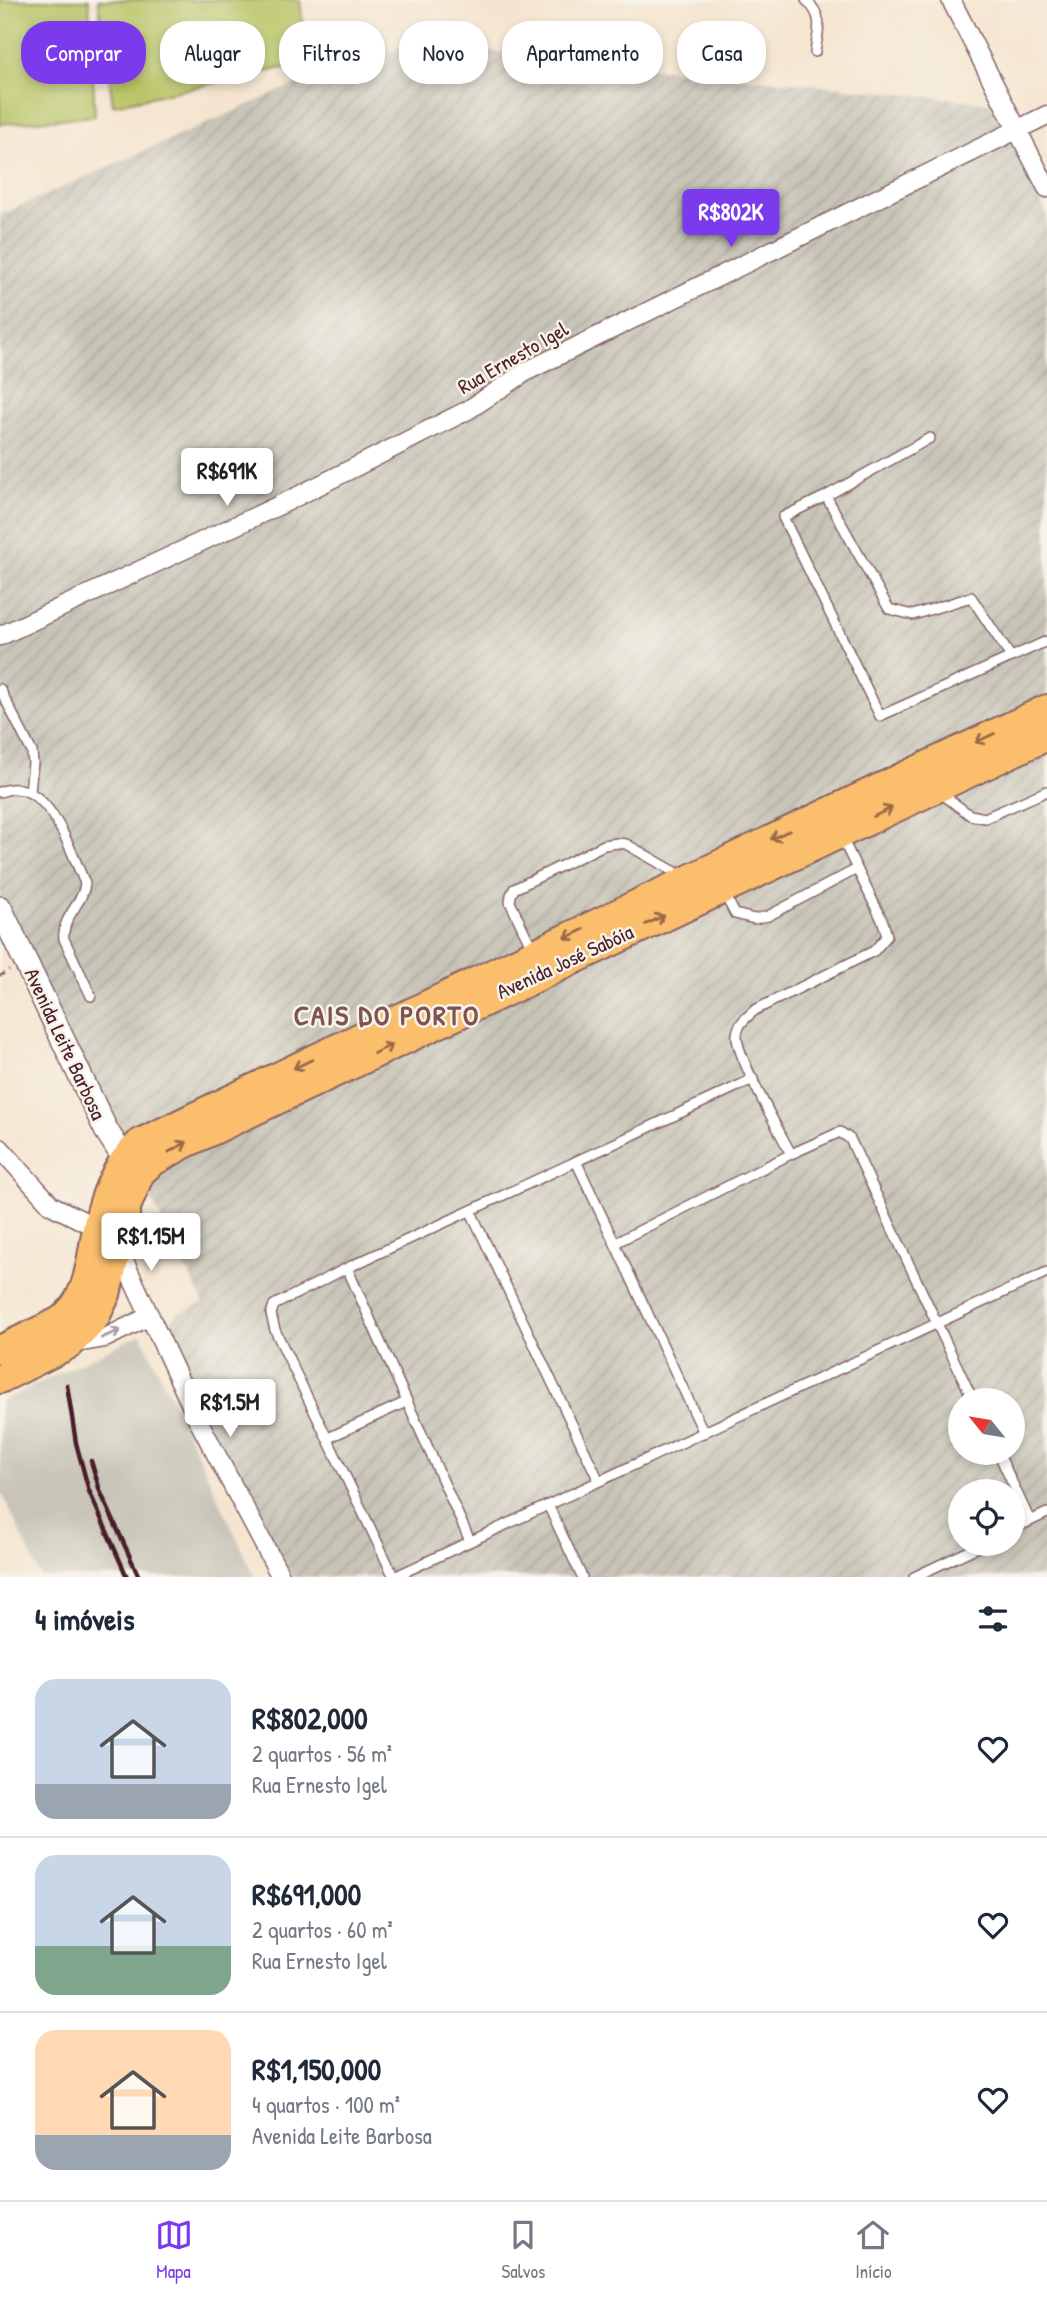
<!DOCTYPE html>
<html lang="pt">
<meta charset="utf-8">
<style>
:root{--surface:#fff;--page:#f2f2f3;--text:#1f2937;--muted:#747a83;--line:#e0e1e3;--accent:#7c3aed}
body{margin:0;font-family:"Patrick Hand",sans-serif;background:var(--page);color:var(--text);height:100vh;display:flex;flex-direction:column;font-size:26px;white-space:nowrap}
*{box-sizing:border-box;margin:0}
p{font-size:23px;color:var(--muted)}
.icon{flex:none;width:38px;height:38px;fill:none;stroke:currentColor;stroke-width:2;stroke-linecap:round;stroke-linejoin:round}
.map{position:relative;height:1577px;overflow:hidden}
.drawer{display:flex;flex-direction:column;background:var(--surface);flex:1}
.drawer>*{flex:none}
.guide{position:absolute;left:21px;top:21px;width:1006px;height:63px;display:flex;gap:14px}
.needle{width:46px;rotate:300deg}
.controls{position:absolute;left:948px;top:1388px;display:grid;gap:14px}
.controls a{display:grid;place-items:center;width:77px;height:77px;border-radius:50%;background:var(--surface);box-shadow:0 4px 10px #0003;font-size:35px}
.price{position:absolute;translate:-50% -60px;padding:0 16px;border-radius:7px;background:#fff;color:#222;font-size:23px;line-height:46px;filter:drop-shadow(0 2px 4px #0008)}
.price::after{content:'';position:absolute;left:50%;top:42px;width:21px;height:16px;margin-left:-10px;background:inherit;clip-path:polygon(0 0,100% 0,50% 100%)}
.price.on{background:var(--accent);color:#fff}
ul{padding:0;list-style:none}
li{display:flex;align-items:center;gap:21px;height:175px;padding:0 35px}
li+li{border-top:2px solid var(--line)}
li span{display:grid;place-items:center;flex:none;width:196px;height:140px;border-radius:21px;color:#555}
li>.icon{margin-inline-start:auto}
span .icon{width:84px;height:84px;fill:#fffc;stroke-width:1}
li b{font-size:30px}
h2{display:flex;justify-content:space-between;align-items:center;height:84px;padding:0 35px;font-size:30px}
.pill{padding:0 24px;border-radius:28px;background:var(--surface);box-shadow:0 4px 10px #0003;font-size:24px;line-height:63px}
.pill.on{background:var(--accent);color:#fff}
.dock{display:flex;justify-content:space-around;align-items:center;height:98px;border-top:2px solid var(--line);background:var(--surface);font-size:19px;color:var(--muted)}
.dock a{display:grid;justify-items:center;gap:4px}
.dock .on{color:var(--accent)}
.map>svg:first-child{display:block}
.industrial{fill:url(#industrial-furrows);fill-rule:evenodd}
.railway{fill:#c8c4b8}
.green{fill:#b8c465;stroke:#817248;stroke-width:2}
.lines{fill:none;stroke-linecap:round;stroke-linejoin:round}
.service-casing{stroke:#866465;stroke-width:12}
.minor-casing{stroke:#866465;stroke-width:21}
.tertiary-casing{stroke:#866465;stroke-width:26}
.primary-casing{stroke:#866465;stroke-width:32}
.path{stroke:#866465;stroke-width:2.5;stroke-dasharray:5 5;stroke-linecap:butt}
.service{stroke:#fff;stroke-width:9}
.minor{stroke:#fff;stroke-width:18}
.tertiary{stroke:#fff;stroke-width:23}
.primary{stroke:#fabe6d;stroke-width:28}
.rail{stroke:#4a1f2b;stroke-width:4.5}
.oneway{stroke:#996749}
.oneway2{stroke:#ae9aa0}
.labels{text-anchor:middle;stroke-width:5;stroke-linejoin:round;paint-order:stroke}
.street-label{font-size:21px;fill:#4a1f2b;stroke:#f7f3e8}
.district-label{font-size:28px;font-weight:bold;letter-spacing:2px;fill:#7f5351;stroke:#f7f3e8}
</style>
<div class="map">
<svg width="1047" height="1577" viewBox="0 0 1047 1577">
<defs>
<pattern id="industrial-furrows" width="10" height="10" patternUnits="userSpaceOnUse" patternTransform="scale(1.75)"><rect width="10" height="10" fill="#c8c4b8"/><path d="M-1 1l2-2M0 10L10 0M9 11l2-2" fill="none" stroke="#ada89e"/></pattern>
</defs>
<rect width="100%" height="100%" fill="#f7f3e8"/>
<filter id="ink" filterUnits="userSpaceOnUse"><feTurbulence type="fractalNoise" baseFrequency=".0143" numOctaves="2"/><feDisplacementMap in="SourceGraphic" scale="14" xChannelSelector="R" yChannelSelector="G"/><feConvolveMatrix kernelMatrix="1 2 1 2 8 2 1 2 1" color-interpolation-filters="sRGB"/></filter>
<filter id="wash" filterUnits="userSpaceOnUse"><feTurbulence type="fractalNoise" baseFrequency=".00686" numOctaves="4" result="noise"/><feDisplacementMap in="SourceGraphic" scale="28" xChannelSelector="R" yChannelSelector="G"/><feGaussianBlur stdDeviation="1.57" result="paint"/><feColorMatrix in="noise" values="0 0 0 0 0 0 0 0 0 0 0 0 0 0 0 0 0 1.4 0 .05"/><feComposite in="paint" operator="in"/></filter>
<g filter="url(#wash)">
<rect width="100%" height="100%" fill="#f5e5d0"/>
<path class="industrial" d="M411 43 991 103 1047 215V1577H293L223 1457 166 1331 176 1314 204 1303 143 1183 0 920V215L327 70 370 61ZM961 1400H1013V1452H961ZM961 1491H1013V1544H961Z"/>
<path class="railway" d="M141 1334 255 1577H41L0 1489V1402Z"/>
<path class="green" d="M0 0H89L95 116 0 124Z
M98 0H300L307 63 113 105Z"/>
</g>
<g filter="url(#ink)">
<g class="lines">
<defs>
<path id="service" d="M806 0C825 18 818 30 815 52
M826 496 930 438
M1011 657 971 597 913 615 889 609 826 496 783 517 880 716 1047 641
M0 689 32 752 33 763 30 791
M0 792C47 772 70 851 85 883 84 903 61 917 64 939L91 996
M939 792 970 815 985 818 1047 791
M724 893 735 914 754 919 768 916 857 869
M533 950 510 902 511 895 514 889 604 845 617 843 626 844 684 877
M791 1154C780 1132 736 1056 737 1036 737 1024 747 1017 755 1010L874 951 887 936 883 922 842 838
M576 1161 704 1433
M471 1212 599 1481
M615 1243 791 1154 840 1132 850 1139 973 1400
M347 1268 470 1541
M328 1438 406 1402
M998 1452 1030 1521
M548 1505 582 1577
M1013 1529 1047 1513
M394 1577 275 1330 271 1314 274 1305 347 1268 753 1079
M394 1577 1047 1272
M914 1577 984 1544"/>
<path id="minor" d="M951 0 1047 188
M0 636 288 501 468 410 527 371 1047 115
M0 1148 51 1205 97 1228 117 1246 199 1422 281 1577
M71 1344 105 1338 150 1316"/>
<path id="tertiary" d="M0 908 106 1130 124 1158 138 1171"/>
<path id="primary" d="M0 1350 60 1321C90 1299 90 1263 97 1229 104 1196 115 1166 140 1143L829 812 1047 709
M0 1379 70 1344 95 1317 106 1294 127 1205 140 1173 152 1162 186 1143 1047 736"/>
</defs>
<use href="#service" class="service-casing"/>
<use href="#minor" class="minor-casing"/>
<use href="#tertiary" class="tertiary-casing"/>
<use href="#primary" class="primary-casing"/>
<path class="path" d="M0 976 9 970"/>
<use href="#service" class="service"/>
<use href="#minor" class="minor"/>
<use href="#tertiary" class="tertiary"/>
<use href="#primary" class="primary"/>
<path class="rail" d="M67 1385 76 1443 89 1491 127 1577
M91 1461 100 1491 139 1577"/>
</g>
<defs><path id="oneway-shaft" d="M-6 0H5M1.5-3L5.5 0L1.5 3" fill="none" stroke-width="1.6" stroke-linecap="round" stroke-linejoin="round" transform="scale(1.75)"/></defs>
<g class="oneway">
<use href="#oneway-shaft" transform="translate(985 738) rotate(155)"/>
<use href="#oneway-shaft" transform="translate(883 812) rotate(-25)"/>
<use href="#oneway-shaft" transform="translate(780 835) rotate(154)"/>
<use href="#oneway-shaft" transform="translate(655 920) rotate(-25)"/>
<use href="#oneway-shaft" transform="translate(574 934) rotate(154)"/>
<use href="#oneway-shaft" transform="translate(383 1049) rotate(-25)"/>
<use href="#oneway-shaft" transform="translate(303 1064) rotate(154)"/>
<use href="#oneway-shaft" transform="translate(178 1147) rotate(-29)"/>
</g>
<use class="oneway2" href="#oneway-shaft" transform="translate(111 1334) rotate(-23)"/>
</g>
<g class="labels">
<g class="street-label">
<text transform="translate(513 358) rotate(-30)" y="7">Rua Ernesto Igel</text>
<text transform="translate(565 962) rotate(-25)" y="7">Avenida José Sabóia</text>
<text transform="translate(65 1044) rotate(65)" y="7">Avenida Leite Barbosa</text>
</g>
<g class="district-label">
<text x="387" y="1025">CAIS DO PORTO</text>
</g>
</g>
</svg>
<div class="controls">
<a><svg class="needle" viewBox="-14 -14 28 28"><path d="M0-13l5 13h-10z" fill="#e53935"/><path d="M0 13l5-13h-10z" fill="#747a83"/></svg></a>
<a><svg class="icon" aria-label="locate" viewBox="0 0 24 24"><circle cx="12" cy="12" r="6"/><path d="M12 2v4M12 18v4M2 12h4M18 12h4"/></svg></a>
</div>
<b class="price on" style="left:731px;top:249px">R$802K</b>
<b class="price" style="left:227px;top:508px">R$691K</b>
<b class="price" style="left:151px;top:1273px">R$1.15M</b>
<b class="price" style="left:230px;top:1439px">R$1.5M</b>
<div class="guide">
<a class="pill on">Comprar</a>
<a class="pill">Alugar</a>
<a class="pill">Filtros</a>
<a class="pill">Novo</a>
<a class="pill">Apartamento</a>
<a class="pill">Casa</a>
</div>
</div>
<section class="drawer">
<h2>4 imóveis<svg class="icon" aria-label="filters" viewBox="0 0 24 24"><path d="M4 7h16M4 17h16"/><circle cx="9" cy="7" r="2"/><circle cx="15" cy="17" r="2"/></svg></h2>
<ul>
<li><span style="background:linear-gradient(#c9d6e8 75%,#9aa5b1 0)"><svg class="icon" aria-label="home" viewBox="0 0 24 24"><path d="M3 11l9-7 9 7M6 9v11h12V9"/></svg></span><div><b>R$802,000</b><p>2 quartos · 56 m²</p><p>Rua Ernesto Igel</p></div><svg class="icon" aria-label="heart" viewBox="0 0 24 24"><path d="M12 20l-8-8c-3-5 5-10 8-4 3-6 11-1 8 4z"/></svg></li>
<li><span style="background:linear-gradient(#c9d6e8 65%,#7fa58c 0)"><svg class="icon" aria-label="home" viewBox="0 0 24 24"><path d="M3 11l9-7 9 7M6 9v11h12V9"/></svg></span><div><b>R$691,000</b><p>2 quartos · 60 m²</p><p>Rua Ernesto Igel</p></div><svg class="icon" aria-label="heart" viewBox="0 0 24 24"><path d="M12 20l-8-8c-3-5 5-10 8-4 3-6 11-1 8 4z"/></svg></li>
<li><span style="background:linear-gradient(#ffd9b3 75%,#9aa5b1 0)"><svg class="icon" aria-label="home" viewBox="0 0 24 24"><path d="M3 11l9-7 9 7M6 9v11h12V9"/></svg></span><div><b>R$1,150,000</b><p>4 quartos · 100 m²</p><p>Avenida Leite Barbosa</p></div><svg class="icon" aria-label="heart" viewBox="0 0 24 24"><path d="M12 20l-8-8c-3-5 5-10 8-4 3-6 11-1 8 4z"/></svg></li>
</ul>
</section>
<nav class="dock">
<a class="on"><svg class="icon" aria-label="map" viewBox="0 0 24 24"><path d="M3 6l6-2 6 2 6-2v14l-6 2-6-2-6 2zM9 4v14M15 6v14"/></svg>Mapa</a>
<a><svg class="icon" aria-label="saved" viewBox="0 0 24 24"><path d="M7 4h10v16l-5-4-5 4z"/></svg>Salvos</a>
<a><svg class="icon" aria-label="home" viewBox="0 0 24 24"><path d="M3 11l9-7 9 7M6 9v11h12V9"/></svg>Início</a>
</nav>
